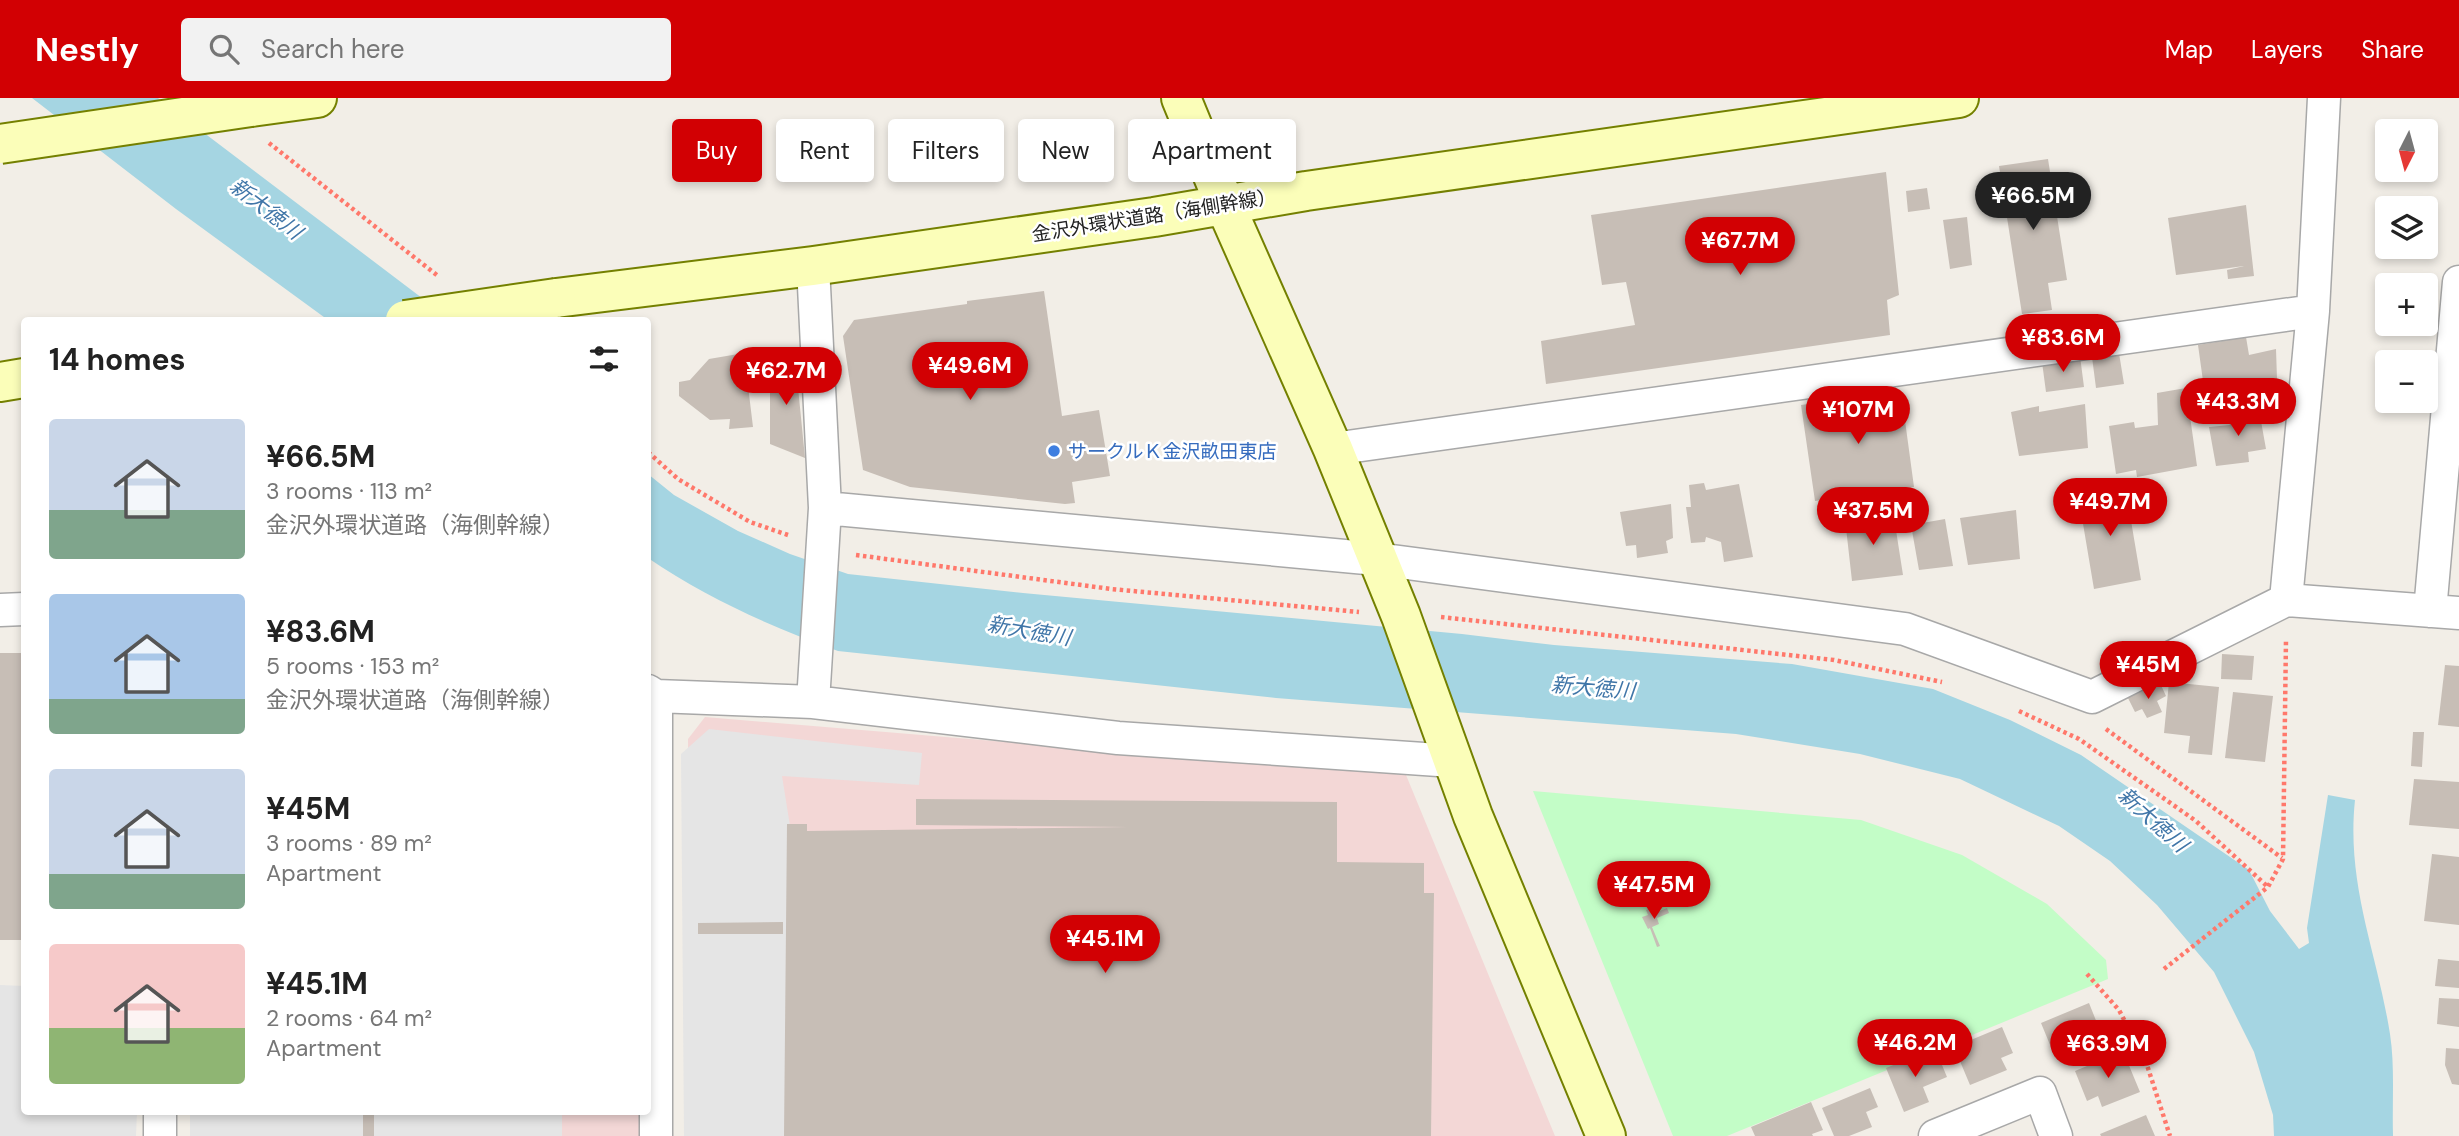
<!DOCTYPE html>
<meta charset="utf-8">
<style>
:root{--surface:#fff;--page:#f2f2f2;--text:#222;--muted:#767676;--accent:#d20003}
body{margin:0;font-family:"DM Sans","Noto Sans JP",sans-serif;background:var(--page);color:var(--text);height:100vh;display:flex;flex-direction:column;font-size:26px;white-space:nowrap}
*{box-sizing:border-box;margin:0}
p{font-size:23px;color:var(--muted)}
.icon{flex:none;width:38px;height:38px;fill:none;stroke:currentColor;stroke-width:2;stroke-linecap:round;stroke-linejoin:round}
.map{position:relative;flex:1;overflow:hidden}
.side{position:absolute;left:21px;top:219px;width:630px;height:798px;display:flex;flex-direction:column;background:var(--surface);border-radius:7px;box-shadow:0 4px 10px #0003}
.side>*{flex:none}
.hud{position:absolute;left:672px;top:21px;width:665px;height:63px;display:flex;gap:14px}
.needle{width:46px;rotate:186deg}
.buttons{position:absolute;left:2375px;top:21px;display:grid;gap:14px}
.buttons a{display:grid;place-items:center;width:63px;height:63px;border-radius:7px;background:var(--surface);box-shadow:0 4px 10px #0003;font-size:35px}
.price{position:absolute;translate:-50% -60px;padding:0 16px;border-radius:24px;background:var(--accent);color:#fff;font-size:23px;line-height:46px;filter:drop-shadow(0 2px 4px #0008)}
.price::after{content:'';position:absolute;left:50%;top:42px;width:21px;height:16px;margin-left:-10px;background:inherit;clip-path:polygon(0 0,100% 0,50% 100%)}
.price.selected{background:#222;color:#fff}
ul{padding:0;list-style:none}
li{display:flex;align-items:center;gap:21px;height:175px;padding:0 28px}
li span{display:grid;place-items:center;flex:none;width:196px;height:140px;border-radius:7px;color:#555}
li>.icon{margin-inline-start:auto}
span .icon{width:84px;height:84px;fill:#fffc;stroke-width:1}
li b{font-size:30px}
h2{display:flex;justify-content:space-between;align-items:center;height:84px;padding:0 28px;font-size:30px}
.tag{padding:0 24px;border-radius:7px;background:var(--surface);box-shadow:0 4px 10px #0003;font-size:24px;line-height:63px}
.tag.selected{background:var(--accent);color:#fff}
header{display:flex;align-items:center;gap:42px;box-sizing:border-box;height:98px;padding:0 35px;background:var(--accent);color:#fff}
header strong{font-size:33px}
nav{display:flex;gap:38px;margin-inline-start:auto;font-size:24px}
.search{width:490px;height:63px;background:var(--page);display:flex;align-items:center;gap:18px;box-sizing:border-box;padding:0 24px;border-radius:7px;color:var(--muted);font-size:26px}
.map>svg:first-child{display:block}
.commercial{fill:#f3d7d6}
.park{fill:#c3fdc7}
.parking{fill:#e5e5e5}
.water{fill:#a5d5e2}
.building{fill:#c7beb6}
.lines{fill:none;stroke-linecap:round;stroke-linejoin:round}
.street-casing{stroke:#a8a8a8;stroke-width:35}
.secondary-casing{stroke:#748000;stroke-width:42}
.path{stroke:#ff786b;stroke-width:4.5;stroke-dasharray:3.5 3.5;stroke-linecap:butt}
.street{stroke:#fff;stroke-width:32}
.secondary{stroke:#fbfeb9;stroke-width:38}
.secondary-bridge-casing{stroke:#748000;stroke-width:42;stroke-linecap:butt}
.secondary-bridge{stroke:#fbfeb9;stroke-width:38}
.shop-dot{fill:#3f7fe0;stroke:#fff;stroke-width:2.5}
.labels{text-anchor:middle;stroke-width:5;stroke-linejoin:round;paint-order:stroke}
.street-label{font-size:19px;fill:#212121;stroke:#fff}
.shop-label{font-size:19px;fill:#366cbe;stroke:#fff;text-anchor:start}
.water-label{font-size:21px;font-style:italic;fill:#4076a8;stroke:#fff}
</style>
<header>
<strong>Nestly</strong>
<div class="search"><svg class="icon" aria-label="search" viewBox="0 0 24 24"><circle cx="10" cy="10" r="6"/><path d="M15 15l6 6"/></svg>Search here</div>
<nav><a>Map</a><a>Layers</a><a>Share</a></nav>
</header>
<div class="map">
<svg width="2459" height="1038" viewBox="0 0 2459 1038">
<rect width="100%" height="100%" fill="#f2eee7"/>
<path class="commercial" d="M705 619 1406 677 1555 1038H691L688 641Z
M190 1013H639V1038H190Z"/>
<path class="park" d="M1533 693 1861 722 1962 757 2047 806 2106 862 2108 881 1727 1038H1673Z"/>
<path class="parking" d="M709 631 922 655 919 687 782 678 791 734 789 1038H684L681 656Z
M0 887 24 888V1013H137L136 1038H0Z
M190 1013H562V1038H190Z"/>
<path class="water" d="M32 0H158L451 222H328L176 111Z
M648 376 674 397 738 433 790 456 848 476 1023 495 1462 536 1554 547 1792 566 1933 591 2010 622 2081 657 2249 772 2270 813 2299 851 2309 845 2307 830 2328 697 2355 702C2346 787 2377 854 2390 936 2395 968 2392 1005 2393 1038H2274L2273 1017 2254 954 2214 874 2157 807 2110 763 2059 728 1960 681 1860 656 1736 636 1276 600 838 553C771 529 707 500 648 460Z"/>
<path class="building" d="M2048 61 2067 182 2048 185 2052 212 2022 216 1999 68Z
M1886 74 1899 197 1887 202 1890 237 1546 286 1541 243 1635 227 1626 184 1602 187 1591 117Z
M1927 90 1930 111 1908 114 1906 93Z
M2246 107 2254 178 2228 181 2227 172 2244 168 2176 177 2168 120Z
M1967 119 1972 167 1950 171 1943 122Z
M1044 193 1062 318 1099 312 1110 378 1072 384 1075 405 1065 406 910 389 863 372 843 238 854 222 967 206V203Z
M2246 239 2249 257 2276 251 2277 281 2204 290 2198 247Z
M744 255 753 329 729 331 730 321 710 322 679 298V284L690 282 709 261Z
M2119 255 2124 286 2096 290 2092 259Z
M2080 258 2084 289 2046 294 2042 264Z
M795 259 805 360 770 346V261Z
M2186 290 2197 368 2137 379 2136 372 2116 376 2109 328 2134 324 2135 330 2158 327 2157 295Z
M1901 293 1914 389 1815 403 1801 307Z
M2085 306 2088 350 2019 358 2011 314 2039 308V314Z
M2259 312 2266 351 2248 354 2249 364 2216 368 2209 329 2230 327 2226 317Z
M1704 385 1706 392 1739 386 1753 459 1724 464 1721 444 1706 439 1705 444 1691 445 1686 409H1691L1689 387Z
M2125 387 2141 482 2094 491 2079 402 2085 401 2086 395Z
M1671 406 1673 440 1666 443 1668 455 1637 460 1636 447 1626 448 1620 414Z
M2016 412 2020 461 1968 467 1960 420Z
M1893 413 1903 477 1852 483 1845 421Z
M1945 421 1953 468 1919 472 1911 427Z
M0 555H24V842H0Z
M2222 556 2254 558 2252 582 2221 581Z
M2445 567 2459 568V629L2438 627Z
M2169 584 2219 589 2212 657 2188 655 2190 638 2164 635Z
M2160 585 2166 598 2157 603 2162 614 2147 620 2142 611 2135 614 2128 600Z
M2233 594 2273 598 2265 664 2225 660Z
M2413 634H2424L2422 669 2411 668Z
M2414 681 2459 684V731L2409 727Z
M916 701 1337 704V764L1424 765V795H1434L1431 1038H784L787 726H807V733L1128 729 916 727Z
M2432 756 2459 759V827L2424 823Z
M1652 809 1655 815 1667 810 1669 815 1657 820 1659 826 1652 829 1660 848 1657 849 1650 830 1648 831 1642 819 1648 817 1646 812Z
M783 824V836H698V825Z
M2438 861 2459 863V890L2435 888Z
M2439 900 2459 901V929L2437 926Z
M2089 905 2103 940 2055 959 2041 925Z
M2002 929 2013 955 2001 960 2007 972 1970 987 1954 949Z
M2446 950 2459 951V987L2452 986 2445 967Z
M2123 953 2140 994 2102 1009 2098 998 2087 1003 2075 973Z
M1937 955 1947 979 1923 989 1929 1004 1904 1014 1886 970 1921 956 1924 961Z
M1870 990 1878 1009 1866 1014 1872 1029 1849 1038H1834L1822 1010Z
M1811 1004 1823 1032 1812 1036 1813 1038H1755L1751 1029Z
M363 1013H374V1038H363Z
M2146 1017 2155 1038H2101L2100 1036Z"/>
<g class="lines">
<defs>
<path id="street" d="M813 168 825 410 1377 461 1905 531 2092 599 2286 502 2313 213 2324 0
M1333 351 2313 213
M2286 502 2459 515
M0 512 24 511
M2430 513 2459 184
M648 593 656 598 813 604 1118 640 1453 663
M656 598V1038
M813 604 825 410
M160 1038V1013
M1935 1038 2040 995 2056 1038"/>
<path id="secondary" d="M1181 0 1225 107 1333 351 1401 518 1473 718 1606 1038
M251 9 317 0
M556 200 813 168 1154 119 1306 93 1959 0
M0 284 24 280"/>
</defs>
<use href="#street" class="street-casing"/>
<use href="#secondary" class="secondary-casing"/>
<path class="path" d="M269 45 438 178
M648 354 678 381 750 424 788 437
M856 457 1111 491 1359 514
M1441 519 1834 562 1942 584
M2019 613 2079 641 2196 723 2268 789
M2106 631 2282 760
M2164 871 2268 789 2283 761 2286 541
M2087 876 2119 912 2146 964 2170 1038"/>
<use href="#street" class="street"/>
<use href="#secondary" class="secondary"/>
<defs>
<path id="secondary-bridge" d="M0 46 251 9
M405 222 556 200"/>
</defs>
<use href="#secondary-bridge" class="secondary-bridge-casing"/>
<use href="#secondary-bridge" class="secondary-bridge"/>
</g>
<circle class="shop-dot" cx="1054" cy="353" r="7"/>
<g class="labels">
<g class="street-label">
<text transform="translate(1154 117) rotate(-9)" y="7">金沢外環状道路（海側幹線）</text>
</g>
<g class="shop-label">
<text x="1068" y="360">サークルＫ金沢畝田東店</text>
</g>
<g class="water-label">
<text transform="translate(266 111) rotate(38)" y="7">新大徳川</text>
<text transform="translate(1029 533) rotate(10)" y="7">新大徳川</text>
<text transform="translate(1593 590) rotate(5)" y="7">新大徳川</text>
<text transform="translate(2153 722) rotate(42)" y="7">新大徳川</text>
</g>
</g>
</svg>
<div class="buttons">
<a><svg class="needle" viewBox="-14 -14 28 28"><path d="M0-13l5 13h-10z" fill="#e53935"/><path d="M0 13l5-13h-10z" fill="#767676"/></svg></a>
<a><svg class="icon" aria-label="layers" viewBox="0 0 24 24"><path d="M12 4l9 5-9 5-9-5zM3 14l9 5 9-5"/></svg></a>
<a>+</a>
<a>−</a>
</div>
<b class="price selected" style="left:2033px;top:134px">¥66.5M</b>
<b class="price" style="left:1740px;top:179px">¥67.7M</b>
<b class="price" style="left:2063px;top:276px">¥83.6M</b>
<b class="price" style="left:970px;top:304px">¥49.6M</b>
<b class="price" style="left:786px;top:309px">¥62.7M</b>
<b class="price" style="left:2238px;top:340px">¥43.3M</b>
<b class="price" style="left:1858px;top:348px">¥107M</b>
<b class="price" style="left:2110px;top:440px">¥49.7M</b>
<b class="price" style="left:1873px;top:449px">¥37.5M</b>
<b class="price" style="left:2148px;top:603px">¥45M</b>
<b class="price" style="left:1654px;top:823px">¥47.5M</b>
<b class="price" style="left:1105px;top:877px">¥45.1M</b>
<b class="price" style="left:1915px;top:981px">¥46.2M</b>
<b class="price" style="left:2108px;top:982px">¥63.9M</b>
<div class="hud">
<a class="tag selected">Buy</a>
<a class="tag">Rent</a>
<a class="tag">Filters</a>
<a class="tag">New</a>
<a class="tag">Apartment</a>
</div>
<section class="side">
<h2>14 homes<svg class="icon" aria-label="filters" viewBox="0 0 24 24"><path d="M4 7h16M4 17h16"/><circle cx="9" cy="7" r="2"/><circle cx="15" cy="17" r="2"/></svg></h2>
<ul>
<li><span style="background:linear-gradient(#c9d6e8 65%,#7fa58c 0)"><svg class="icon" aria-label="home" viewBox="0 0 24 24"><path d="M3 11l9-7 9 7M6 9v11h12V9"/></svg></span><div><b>¥66.5M</b><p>3 rooms · 113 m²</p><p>金沢外環状道路（海側幹線）</p></div></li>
<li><span style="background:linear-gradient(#a9c7e8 75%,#7fa58c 0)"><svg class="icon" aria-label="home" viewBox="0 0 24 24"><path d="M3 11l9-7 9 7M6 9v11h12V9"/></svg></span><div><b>¥83.6M</b><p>5 rooms · 153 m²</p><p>金沢外環状道路（海側幹線）</p></div></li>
<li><span style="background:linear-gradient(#c9d6e8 75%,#7fa58c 0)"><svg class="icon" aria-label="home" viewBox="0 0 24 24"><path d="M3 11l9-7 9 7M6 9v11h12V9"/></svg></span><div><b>¥45M</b><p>3 rooms · 89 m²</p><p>Apartment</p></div></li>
<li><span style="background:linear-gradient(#f6c9c9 60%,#8fb573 0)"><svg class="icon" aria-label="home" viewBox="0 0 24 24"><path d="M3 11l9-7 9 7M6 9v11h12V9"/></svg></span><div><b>¥45.1M</b><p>2 rooms · 64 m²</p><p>Apartment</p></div></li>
</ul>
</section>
</div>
